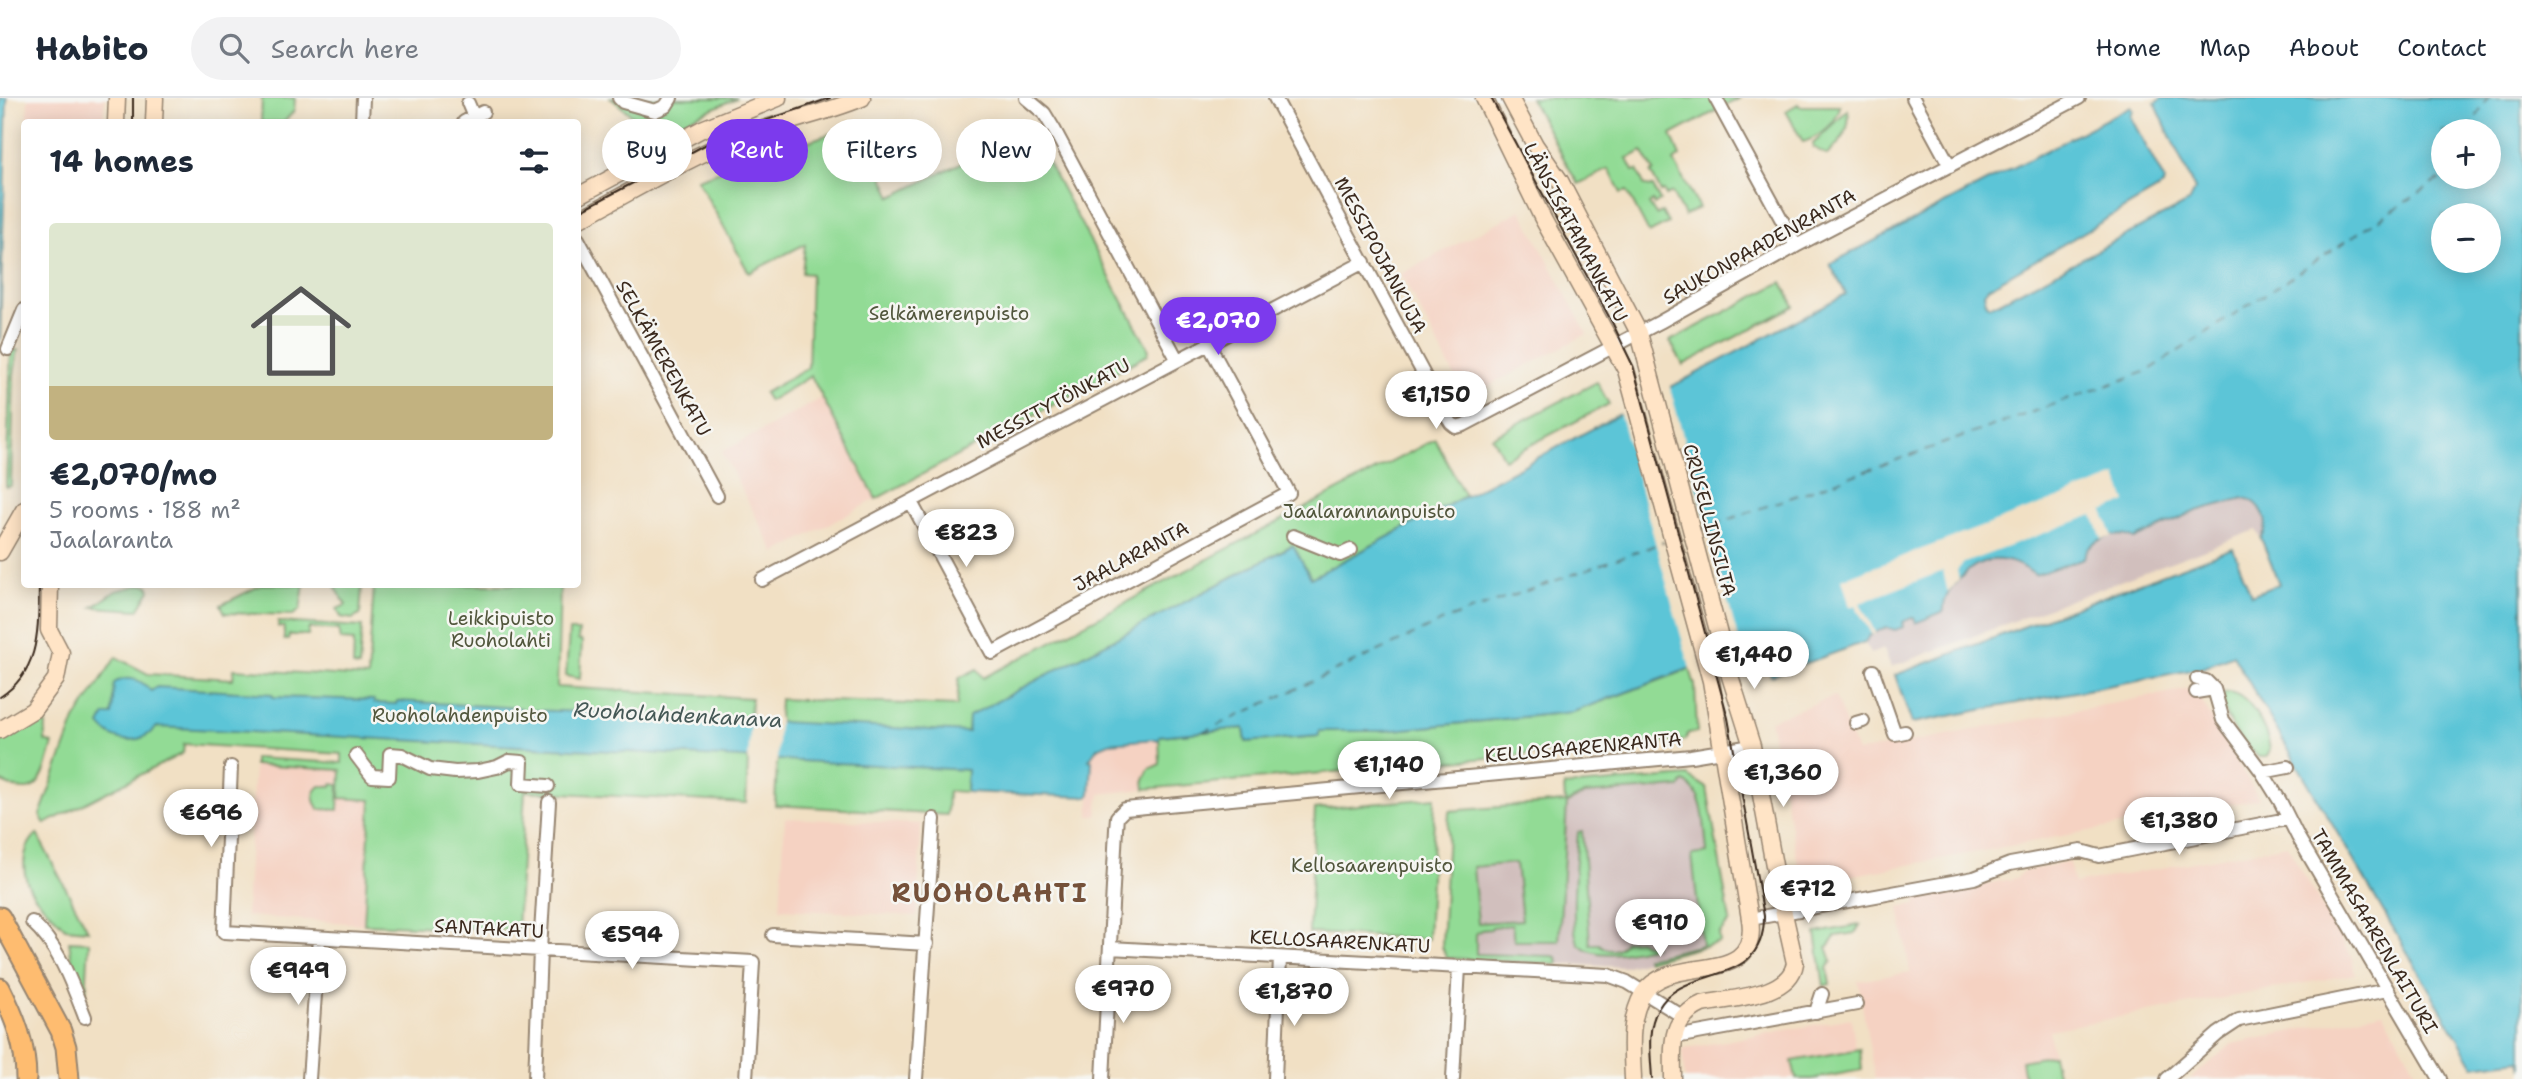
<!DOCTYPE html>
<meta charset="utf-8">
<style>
:root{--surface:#fff;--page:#f2f2f3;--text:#1f2937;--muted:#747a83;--line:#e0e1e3;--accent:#7c3aed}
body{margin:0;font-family:"Shantell Sans",sans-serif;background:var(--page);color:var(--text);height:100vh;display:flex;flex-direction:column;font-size:26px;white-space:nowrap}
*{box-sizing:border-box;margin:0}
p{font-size:23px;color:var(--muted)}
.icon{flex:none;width:38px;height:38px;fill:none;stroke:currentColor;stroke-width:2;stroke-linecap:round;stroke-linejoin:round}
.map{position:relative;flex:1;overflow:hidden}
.details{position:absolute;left:21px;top:21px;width:560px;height:469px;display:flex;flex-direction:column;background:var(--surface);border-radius:7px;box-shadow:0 4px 18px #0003}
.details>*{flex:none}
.top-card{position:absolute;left:602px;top:21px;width:665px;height:63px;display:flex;gap:14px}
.fabs{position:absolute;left:2431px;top:21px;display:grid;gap:14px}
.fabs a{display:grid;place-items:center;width:70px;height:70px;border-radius:50%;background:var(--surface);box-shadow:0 4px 18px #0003;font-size:35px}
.price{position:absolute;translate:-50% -60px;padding:0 16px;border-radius:24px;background:#fff;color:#222;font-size:23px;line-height:46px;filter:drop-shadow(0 2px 4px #0008)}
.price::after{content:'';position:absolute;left:50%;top:42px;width:21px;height:16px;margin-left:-10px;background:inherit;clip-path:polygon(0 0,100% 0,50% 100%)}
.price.on{background:var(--accent);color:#fff}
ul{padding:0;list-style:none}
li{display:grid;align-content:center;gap:14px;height:371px;padding:0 28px}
li span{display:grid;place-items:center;height:217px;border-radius:7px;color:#555}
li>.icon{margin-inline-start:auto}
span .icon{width:126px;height:126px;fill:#fffc;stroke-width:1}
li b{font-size:30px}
h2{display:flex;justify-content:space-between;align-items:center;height:84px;padding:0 28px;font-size:30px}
.chip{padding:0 24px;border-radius:32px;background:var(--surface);box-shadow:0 4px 18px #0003;font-size:24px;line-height:63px}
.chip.on{background:var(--accent);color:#fff}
header{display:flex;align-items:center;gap:42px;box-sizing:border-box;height:98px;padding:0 35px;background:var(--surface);border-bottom:2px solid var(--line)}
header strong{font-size:33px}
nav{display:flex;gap:38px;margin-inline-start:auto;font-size:24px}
.search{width:490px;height:63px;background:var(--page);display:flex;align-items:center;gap:18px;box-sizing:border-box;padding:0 24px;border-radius:38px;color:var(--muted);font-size:26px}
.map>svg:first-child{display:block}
.built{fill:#f5d2c2}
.industrial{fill:#d1bfbd}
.green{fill:#92db95;stroke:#66825a;stroke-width:2;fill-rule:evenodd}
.water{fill:#5bc5d7;stroke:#4b787a;stroke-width:2;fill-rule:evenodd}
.pier{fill:#f1e0c4}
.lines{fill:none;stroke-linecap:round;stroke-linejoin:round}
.ferry{stroke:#455856;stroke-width:2;stroke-dasharray:9 7;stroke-linecap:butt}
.street-casing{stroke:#968571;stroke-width:16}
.secondary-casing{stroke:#968571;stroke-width:19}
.primary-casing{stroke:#968571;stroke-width:23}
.street{stroke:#fff;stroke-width:12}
.secondary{stroke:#ffe4c6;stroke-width:16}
.primary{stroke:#febc70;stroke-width:19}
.tram{stroke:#3b2a1e;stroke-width:2}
.labels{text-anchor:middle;stroke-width:5;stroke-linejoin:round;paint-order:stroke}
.street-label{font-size:19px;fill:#3b2a1e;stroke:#f6f6f2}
.park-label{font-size:19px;fill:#51563c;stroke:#f6f6f2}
.water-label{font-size:21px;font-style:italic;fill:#455856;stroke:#f6f6f2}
.district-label{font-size:26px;font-weight:bold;letter-spacing:2px;fill:#75513a;stroke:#f6f6f2}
</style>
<header>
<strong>Habito</strong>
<div class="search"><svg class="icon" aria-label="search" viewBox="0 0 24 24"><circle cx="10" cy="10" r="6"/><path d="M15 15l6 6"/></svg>Search here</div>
<nav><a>Home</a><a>Map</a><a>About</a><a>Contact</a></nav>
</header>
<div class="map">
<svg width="2522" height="981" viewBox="0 0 2522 981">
<rect width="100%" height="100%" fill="#f6f6f2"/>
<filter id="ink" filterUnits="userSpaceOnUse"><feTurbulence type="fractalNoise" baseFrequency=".0143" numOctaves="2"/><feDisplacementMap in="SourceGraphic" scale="14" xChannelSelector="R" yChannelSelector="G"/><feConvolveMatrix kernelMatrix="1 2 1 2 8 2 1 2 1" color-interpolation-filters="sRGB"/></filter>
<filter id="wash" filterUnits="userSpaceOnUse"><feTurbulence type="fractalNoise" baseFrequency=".00686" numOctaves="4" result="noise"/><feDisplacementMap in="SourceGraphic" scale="28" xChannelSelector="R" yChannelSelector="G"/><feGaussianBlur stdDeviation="1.57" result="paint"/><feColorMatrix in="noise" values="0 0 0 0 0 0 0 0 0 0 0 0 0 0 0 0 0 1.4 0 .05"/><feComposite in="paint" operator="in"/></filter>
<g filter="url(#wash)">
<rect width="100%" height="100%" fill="#f1e0c4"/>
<path class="built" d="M28 0H105L103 24H27Z
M1521 112 1587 236 1466 300 1401 176Z
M822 300 876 401 775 455 722 354Z
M2194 590 2259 701 1802 787 1770 622 1835 598 1857 654Z
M1156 641 1159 642 1160 666 1149 671 1144 681 1145 691 1100 696 1097 718H1089L1092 663 1089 662 1097 650 1109 645Z
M254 667 342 672 371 696 364 826 246 818Z
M785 720 921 726 917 818 780 811Z
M2287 747 2352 861 2355 876 2049 932 2053 957 2021 963 2024 981H1875L1858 883 1910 874 1899 809 1917 806 1916 799 2017 780 2022 774 2069 764 2074 786Z
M2383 914 2421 981H2190L2232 946Z
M1851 920 1859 969 1792 981H1685L1682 951Z"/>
<path class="industrial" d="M2117 378 2113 439 2119 436 2131 438 2169 425 2196 413 2244 400 2252 401 2260 407 2266 426V434L2261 440 2256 432 1891 569 1884 551 1870 556 1865 544 1868 541 1855 507Z
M1688 678 1707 690 1718 754 1713 835 1706 849 1623 869 1459 861 1449 713 1565 704 1564 688Z"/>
<path class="green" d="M262 0H295L294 13 284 24H261Z
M611 0H737L652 37C642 22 625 13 611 0Z
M1530 0H1740L1671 37 1680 58 1674 63 1699 110 1684 118 1672 95 1666 98 1664 93 1661 94 1651 75 1654 73 1642 53 1627 61 1633 73 1637 72 1645 88 1653 89 1660 103 1654 107 1653 103 1649 106 1656 117 1662 114 1668 125 1649 135 1627 93 1621 95 1609 71 1578 86Z
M1798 6 1799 8H1840C1838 25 1818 40 1803 44L1786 13Z
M1848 12C1851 32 1842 43 1827 57L1813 49V46Z
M859 26 892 99 1030 31 1149 252 1147 257 876 401 811 278 769 303 764 295 808 270 811 176 802 175 805 146 749 175 697 81Z
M1782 184 1794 208 1683 267 1670 243Z
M11 252H18L14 277 11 388 6 389Z
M1597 284 1609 306 1504 361 1492 339Z
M1435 341 1465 398 1311 480 1292 447 970 618 966 694 948 693 947 717 775 707 780 601 957 608 959 580 977 571 983 580Z
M263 486 304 487 300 512 293 517 225 515 221 507Z
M140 487H148L150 492 138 512 93 509 116 493Z
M337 487H362L360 517 352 521 341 519 337 511 346 507 335 488Z
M374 487H560L557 589 751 600 746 705 525 693 517 832 364 826 371 702 340 700 341 672 254 667V660L342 665V656L184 646 183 655 45 726 40 717 75 622 116 559 148 576 233 581 234 571 368 579Z
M278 524 362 529 359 569 353 568 354 543 341 542 339 532 309 530 308 537H289L288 542H284V529H278Z
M569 533H579L578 542 582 543 580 581 566 578Z
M1690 571 1695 587 1697 634 1688 635 1686 642 1145 691 1144 681 1149 671 1160 666 1159 638 1244 630 1246 644 1318 638 1319 633H1384L1573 614Z
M2228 594C2250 596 2267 632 2270 651L2267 659H2259C2243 647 2218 618 2224 595Z
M34 621 46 627 45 643 53 646C43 680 39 705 0 683V639Z
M1688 678 1707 690 1730 823 1719 836 1720 844 1647 863 1646 860 1702 847 1692 757 1707 755V753C1704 731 1706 694 1684 684L1680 689 1585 696 1567 705 1559 843H1514L1512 827 1492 829 1491 831 1481 832 1476 836V856L1552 858 1557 859 1558 866 1446 860 1442 848 1449 713 1565 704 1564 688ZM1516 765 1522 822 1478 825 1473 769Z
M332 686 339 687 338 712 319 711C312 703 312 695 320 688H332Z
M1435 700 1428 841 1309 835 1315 711Z
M1582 733 1590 846H1599C1608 854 1619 855 1625 843L1639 842 1643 845 1655 848C1634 853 1598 863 1580 847 1568 837 1577 753 1578 734Z
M37 736 88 832 65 830C55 818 43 809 34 797 21 779 20 751 37 736Z
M1860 827 1855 835 1836 838 1827 849 1832 863 1827 870 1830 886 1824 888 1816 835Z
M69 843 89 844 86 896 74 878Z
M1860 951 1862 972 1812 981H1796L1792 963Z
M2053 957 2058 981H2024L2021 963Z"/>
<path class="water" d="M0 0H7L0 244Z
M2163 0H2522V971L2520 962 2474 968 2233 557 2202 570 1912 625 1895 577 2233 450 2251 497 2279 486 2261 440C2272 425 2262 403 2244 400L2196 413 2134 441C2119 431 2087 442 2084 460L2035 477C2008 456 1980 455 1957 484 1949 493 1943 501 1944 513L1916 525 1914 519 1902 524 1903 529 1895 532 1886 529 1869 538 1865 544 1771 578 1758 545 1573 614 1384 633H1319V638L1246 644 1244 630 1159 638V642L1155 641 1109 645 1097 650 1089 662 1092 663 1090 696 1088 699 966 694 967 672 157 629C140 647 116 647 100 627L105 617H112L114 585C128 577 141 581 151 593L157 589 272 596 273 599 374 602V605L396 606 397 603 521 610V612L629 615V618L669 620 670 618 968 634 969 618 1293 447 1311 480 1846 196 1830 166 2131 8 2133 12 2130 18 2164 82 2163 88 1988 190 1984 195 1986 206 1990 208 1998 205 2189 104 2195 92 2155 5ZM2443 33H2488V79H2443ZM2443 117H2488V163H2443Z"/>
<path class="pier" d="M1669 286 1742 555 1691 574 1619 313Z
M2117 378 2126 404 2103 413 2113 439 2102 441 2093 417 1964 465 1957 472 1959 482 1948 495 1943 473 1860 505 1876 536 1872 537 1855 507 1850 509 1842 481Z
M751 619 779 620 777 665 748 664Z"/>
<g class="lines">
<path class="ferry" d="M2468 33 2488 0
M1699 432 2148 273 2439 82 2443 75
M1203 634 1448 521 1664 444"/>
</g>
</g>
<g filter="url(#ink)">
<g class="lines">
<defs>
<path id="street" d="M619 0 623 4 655 13 666 8 671 0
M1026 0 1044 15 1055 33 1177 261
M1275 0 1444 314 1451 325 1456 329 1464 327 1660 224 1796 148 2079 0
M1913 0 1950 68
M1716 1 1796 148
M468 5 476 24
M362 24 363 0
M464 24 483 14
M578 141 717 398
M8 251 24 212
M911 404 992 555 1289 395 1208 245
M1293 438 1340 457 1351 452
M762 482 1364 164
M1873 573 1895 636 1905 634
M2197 581 2206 583 2214 591 2223 622 2262 674 2280 703 2298 739 2440 981
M2196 594 2214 591
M1856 625 1863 623
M356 657 372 678 389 679 390 656 402 657 430 671 455 674 478 673 497 669 509 663 522 664 521 686 548 688
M231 669 224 834 753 864 746 981
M2262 674 2288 669
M1750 821 1974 780 2010 766 2081 753 2099 758 2287 721
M32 824C59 848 72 886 85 919
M773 837 927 846
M1110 850 1608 877 1627 884 1682 918
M1816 914 1822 896
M1681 938 1857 906
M309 981 319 840
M535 981 540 852 549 704
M916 981 934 721
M1103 981 1116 731 1117 719 1125 711 1691 658 1752 648
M1275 981 1280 860
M1453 981 1459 869
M2167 981 2218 936 2239 922 2387 892"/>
<path id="secondary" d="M1484 0 1543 121 1626 272 1711 583 1750 821C1761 892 1668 853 1643 896 1628 922 1632 952 1633 981
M1510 0 1535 47 1560 83 1639 235 1730 578 1752 648 1778 789 1795 865C1790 899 1730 900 1702 906 1668 921 1673 949 1673 981
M116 24 117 0
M154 24 155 0
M578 98 702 31 778 0
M578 122C632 93 687 60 745 37 784 23 824 16 862 0
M0 454 24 412
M0 632 33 612 56 581 61 555 49 532 50 486"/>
<path id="primary" d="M0 819 61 933 66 949 69 981
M0 890C15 920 26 947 26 981"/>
</defs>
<use href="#street" class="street-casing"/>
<use href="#secondary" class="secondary-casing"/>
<use href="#primary" class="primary-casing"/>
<use href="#street" class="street"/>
<use href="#secondary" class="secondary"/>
<use href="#primary" class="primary"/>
<path class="tram" d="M1491 0 1613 226 1633 268 1728 620 1764 818C1765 893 1683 864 1658 911 1646 932 1651 958 1652 981
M133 24V0
M578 114 722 38 830 0
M0 599C41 573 38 530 39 486"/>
</g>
</g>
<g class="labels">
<g class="street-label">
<text transform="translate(1576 134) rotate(62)" y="7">LÄNSISATAMANKATU</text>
<text transform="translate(1759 148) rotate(-29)" y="7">SAUKONPAADENRANTA</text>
<text transform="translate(1381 157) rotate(62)" y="7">MESSIPOJANKUJA</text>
<text transform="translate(664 260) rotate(61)" y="7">SELKÄMERENKATU</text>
<text transform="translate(1053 305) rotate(-28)" y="7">MESSITYTÖNKATU</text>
<text transform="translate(1710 422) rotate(75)" y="7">CRUSELLINSILTA</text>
<text transform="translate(1131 458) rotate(-28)" y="7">JAALARANTA</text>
<text transform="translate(1583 649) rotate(-5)" y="7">KELLOSAARENRANTA</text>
<text transform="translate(489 830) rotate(3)" y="7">SANTAKATU</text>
<text transform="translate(2375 833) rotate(60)" y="7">TAMMASAARENLAITURI</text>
<text transform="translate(1340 843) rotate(3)" y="7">KELLOSAARENKATU</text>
</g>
<g class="park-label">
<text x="949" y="222">Selkämerenpuisto</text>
<text x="1369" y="420">Jaalarannanpuisto</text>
<text x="501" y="527">Leikkipuisto<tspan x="501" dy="22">Ruoholahti</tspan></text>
<text x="460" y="624">Ruoholahdenpuisto</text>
<text x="1372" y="774">Kellosaarenpuisto</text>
</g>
<g class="water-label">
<text transform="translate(678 617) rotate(3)" y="7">Ruoholahdenkanava</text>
</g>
<g class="district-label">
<text x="990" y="804">RUOHOLAHTI</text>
</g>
</g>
</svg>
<div class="fabs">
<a>+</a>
<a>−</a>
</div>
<b class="price on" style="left:1218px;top:259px">€2,070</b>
<b class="price" style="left:1436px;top:333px">€1,150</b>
<b class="price" style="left:966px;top:471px">€823</b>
<b class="price" style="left:1754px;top:593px">€1,440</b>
<b class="price" style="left:1389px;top:703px">€1,140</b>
<b class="price" style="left:1783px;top:711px">€1,360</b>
<b class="price" style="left:211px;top:751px">€696</b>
<b class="price" style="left:2179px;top:759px">€1,380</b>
<b class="price" style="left:1808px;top:827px">€712</b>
<b class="price" style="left:1660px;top:861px">€910</b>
<b class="price" style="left:632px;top:873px">€594</b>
<b class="price" style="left:298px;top:909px">€949</b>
<b class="price" style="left:1123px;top:927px">€970</b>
<b class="price" style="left:1294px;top:930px">€1,870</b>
<div class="top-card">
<a class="chip">Buy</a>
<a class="chip on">Rent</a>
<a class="chip">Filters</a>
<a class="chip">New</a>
</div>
<section class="details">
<h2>14 homes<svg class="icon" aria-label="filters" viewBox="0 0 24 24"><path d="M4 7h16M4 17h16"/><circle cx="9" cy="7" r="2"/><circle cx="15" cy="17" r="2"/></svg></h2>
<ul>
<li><span style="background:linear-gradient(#dfe7d0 75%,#c2b280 0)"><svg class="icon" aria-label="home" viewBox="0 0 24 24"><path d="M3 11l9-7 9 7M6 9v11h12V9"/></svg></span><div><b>€2,070/mo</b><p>5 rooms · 188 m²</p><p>Jaalaranta</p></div></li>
</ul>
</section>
</div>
